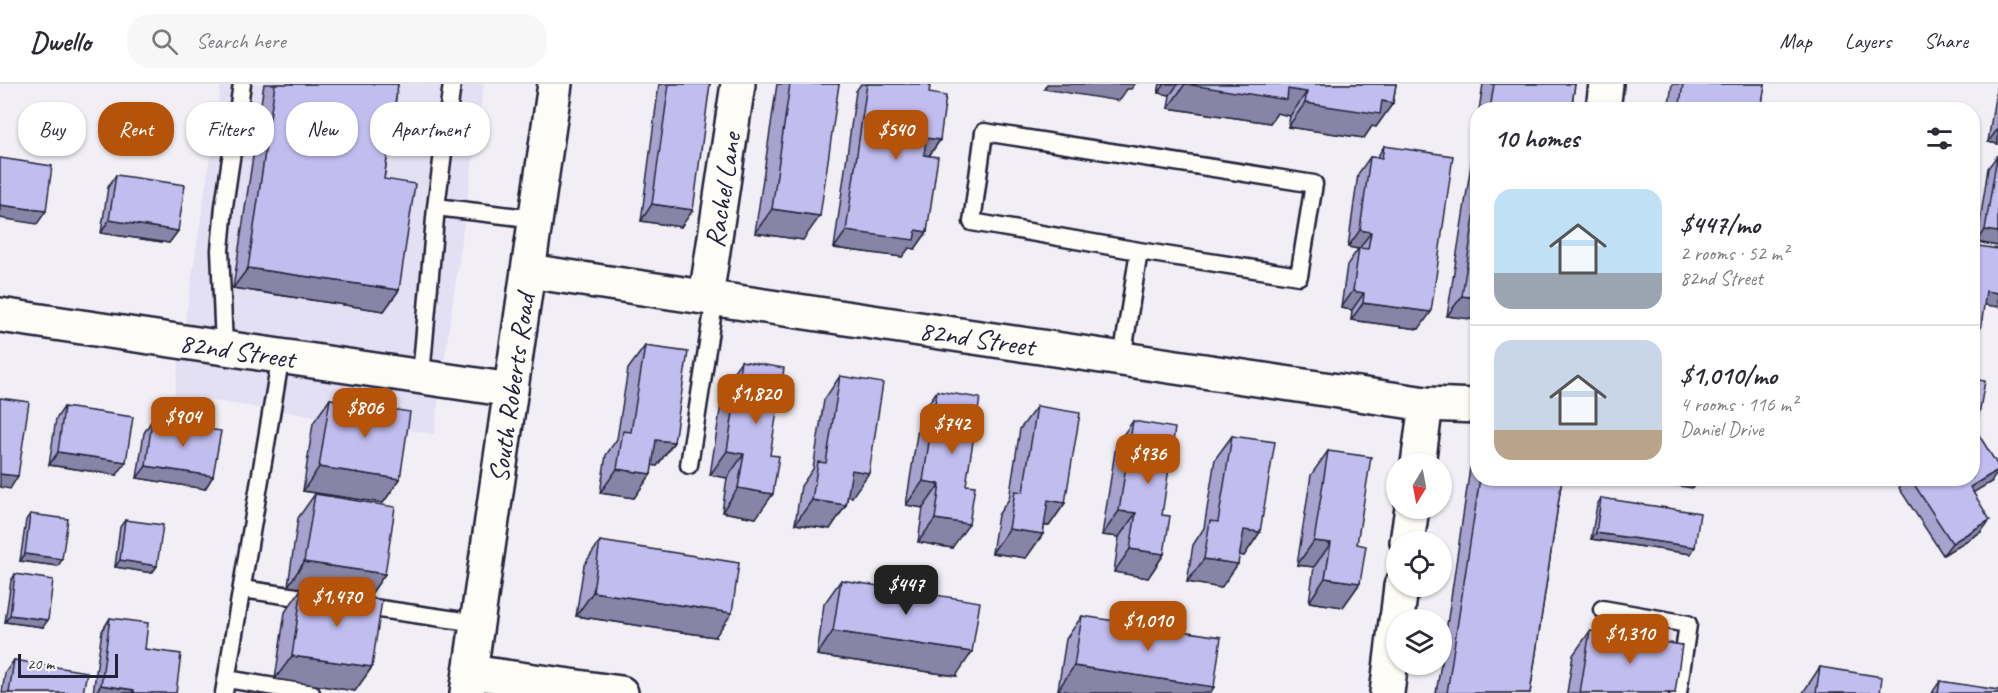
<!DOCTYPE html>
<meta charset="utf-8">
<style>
:root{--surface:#fff;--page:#f7f7f7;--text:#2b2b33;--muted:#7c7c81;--line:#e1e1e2;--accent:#b45309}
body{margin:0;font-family:Caveat,sans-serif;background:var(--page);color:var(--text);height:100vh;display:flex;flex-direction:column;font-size:22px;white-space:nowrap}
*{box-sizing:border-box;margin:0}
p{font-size:20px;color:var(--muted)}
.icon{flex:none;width:33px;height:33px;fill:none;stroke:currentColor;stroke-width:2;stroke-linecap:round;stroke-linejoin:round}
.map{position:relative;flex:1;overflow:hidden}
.drawer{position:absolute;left:1470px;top:18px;width:510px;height:384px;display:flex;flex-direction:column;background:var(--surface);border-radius:24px;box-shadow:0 2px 4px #0004}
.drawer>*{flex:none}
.hud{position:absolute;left:18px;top:18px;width:570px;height:54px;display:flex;gap:12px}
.needle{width:39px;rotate:190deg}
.buttons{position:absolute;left:1386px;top:369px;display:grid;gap:12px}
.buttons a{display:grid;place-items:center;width:66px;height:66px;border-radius:50%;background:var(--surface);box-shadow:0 2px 4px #0004;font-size:30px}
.scale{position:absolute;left:18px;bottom:15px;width:100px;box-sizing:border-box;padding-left:6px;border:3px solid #22223b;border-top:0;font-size:16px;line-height:21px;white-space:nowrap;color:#22223b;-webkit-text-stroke:4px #fdfcf7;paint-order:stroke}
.price{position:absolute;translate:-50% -51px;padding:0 14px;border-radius:12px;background:var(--accent);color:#fff;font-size:20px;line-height:39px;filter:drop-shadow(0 2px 3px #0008)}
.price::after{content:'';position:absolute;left:50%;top:36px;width:18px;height:14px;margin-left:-9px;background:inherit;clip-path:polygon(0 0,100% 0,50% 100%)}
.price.selected{background:#222;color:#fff}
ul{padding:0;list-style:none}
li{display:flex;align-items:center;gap:18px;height:150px;padding:0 24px}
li+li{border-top:2px solid var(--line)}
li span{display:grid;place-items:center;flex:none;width:168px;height:120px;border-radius:18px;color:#555}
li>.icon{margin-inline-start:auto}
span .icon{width:72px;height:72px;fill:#fffc;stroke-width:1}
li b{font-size:26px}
h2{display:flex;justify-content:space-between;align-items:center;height:72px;padding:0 24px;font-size:26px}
.chip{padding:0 21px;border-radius:24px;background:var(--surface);box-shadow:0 2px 4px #0004;font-size:21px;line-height:54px}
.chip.selected{background:var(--accent);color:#fff}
header{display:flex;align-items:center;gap:36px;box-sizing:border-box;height:84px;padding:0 30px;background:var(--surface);border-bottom:2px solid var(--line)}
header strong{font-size:28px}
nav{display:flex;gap:33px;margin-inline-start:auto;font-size:21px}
.search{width:420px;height:54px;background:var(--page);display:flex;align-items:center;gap:15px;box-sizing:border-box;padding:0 21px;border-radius:24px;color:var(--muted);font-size:22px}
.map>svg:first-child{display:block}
.built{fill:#e3e0f3}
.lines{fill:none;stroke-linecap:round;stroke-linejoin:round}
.service-casing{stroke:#22223b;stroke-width:21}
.minor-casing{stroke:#22223b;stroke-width:38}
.tertiary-casing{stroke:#22223b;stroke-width:38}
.service{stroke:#fdfcf7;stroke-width:16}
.minor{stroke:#fdfcf7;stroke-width:33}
.tertiary{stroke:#fdfcf7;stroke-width:33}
.wall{fill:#a7a3ce;stroke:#22223b;stroke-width:1.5}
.shaded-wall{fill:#8884a7;stroke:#22223b;stroke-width:1.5}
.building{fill:#c2bdef;stroke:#22223b;stroke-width:1.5}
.labels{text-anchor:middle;stroke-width:6;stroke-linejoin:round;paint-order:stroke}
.street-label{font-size:28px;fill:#22223b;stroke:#fdfcf7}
</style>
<header>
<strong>Dwello</strong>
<div class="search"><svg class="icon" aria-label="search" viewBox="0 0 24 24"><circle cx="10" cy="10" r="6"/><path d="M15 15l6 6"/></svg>Search here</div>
<nav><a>Map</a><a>Layers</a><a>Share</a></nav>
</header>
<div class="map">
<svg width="1998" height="609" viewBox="0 0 1998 609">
<rect width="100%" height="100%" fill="#f1eff5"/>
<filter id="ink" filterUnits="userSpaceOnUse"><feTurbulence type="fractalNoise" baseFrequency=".0167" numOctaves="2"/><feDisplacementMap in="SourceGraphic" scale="12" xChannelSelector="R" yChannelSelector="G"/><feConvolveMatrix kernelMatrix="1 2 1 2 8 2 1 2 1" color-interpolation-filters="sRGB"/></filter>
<g filter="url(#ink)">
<path class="built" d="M221 0H484L434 350 174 311Z"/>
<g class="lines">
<defs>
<path id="service" d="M452 0 436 123 536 135
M224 263 220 166 224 122 242 0
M1122 275 1139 167 972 138 984 48 1314 100 1299 192 1139 167
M421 292 436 123
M689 381 715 214
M242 505 318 516
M359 522 477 539
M1602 525 1688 540 1678 609
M227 595 311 609
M224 609 281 271"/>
<g id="minor">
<path d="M1603 26 1606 0"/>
<path id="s1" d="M528 187 1426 320 1478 322"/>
<path id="s2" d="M706 213 738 0"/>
<path id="s3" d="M0 231 511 306"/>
<path d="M1418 380 1426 320"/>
<path d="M1407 458 1412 424"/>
<path d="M1397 536 1401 502"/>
<path d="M470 588 621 609"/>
<path d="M1387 609 1396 537"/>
</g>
<g id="tertiary">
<path id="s4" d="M467 609 555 0"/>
</g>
</defs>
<use href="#service" class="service-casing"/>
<use href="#minor" class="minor-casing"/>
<use href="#tertiary" class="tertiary-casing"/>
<use href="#service" class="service"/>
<use href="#minor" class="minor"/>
<use href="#tertiary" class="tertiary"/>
</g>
<path class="wall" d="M264 0H398L384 95 399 206 384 227 233 204Z
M659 0H710L681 143 641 137Z
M777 0H839L803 156 755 149Z
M861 0H930L929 9 940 56 929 72 927 148 915 165 909 164 902 173 834 164 856 7Z
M1160 0H1396L1393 19 1376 43 1372 42 1364 54 1288 43 1290 32 1277 29 1270 39 1168 24 1170 11 1158 9Z
M1483 0H1575L1571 26H1479Z
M1672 0H1765L1761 26H1668Z
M1997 0H1998V60L1988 58Z
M1478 37V236L1447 232Z
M1384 62 1419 245 1351 236 1352 226 1341 224 1347 181 1358 165 1348 163 1358 90 1370 73 1377 74Z
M1997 72H1998V162L1977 158 1988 84Z
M116 91 178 147 169 159 101 149 108 103Z
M645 262 674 358 657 382 652 381 651 390 634 414 600 409 606 371 617 355 628 285Z
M741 277 756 434 722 428 727 394 710 391 724 301Z
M840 292 852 413 848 412 846 421 830 445 795 440 801 402 813 385 824 316Z
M937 307 952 464 918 458 923 424 906 421 920 331Z
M330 315 400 395 383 419 303 407 313 339Z
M1037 322 1065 419 1049 442H1044L1043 450 1026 474 992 469 998 431 1009 415 1020 345Z
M64 323 117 391 49 381 56 335Z
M152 336 213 392 205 405 137 394 144 349Z
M1133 337 1162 431 1164 470 1148 494 1114 488 1119 453 1102 451 1116 361Z
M1232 352 1260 448 1244 472 1239 471 1221 504 1187 498 1193 461 1204 444 1215 375Z
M1328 367 1357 460 1360 499 1343 523 1309 518 1314 483 1297 481 1311 391Z
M1478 374V394H1562L1530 609H1436L1441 580H1442V575L1470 384Z
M1906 394H1972L1991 398 1973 408 1981 448 1943 471 1899 404Z
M315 410 385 490 368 514 288 502 298 434Z
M1601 414 1691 470 1591 455 1597 421Z
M30 430 62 475 58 482 20 477 26 436Z
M125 436 157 482 152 489 115 483 120 443Z
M600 457 715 553 576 532 584 481Z
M15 490 43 543 5 538 11 497Z
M841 496 956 592 817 571 824 520Z
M302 504 372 583 355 607 275 595 285 528Z
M1082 532 1214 603 1210 609H1078L1058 606 1066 555Z
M110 534 145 565 176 609H93L102 547Z
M1590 547 1675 609H1567L1573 571Z
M14 576 83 609H2L5 589Z
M1820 583 1880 609H1803L1804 607Z
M1940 597 1998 609H1932Z"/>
<path class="shaded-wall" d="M1047 0H1135L1131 5H1127L1119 17 1044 5Z
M1165 0H1178L1170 11 1158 9Z
M1185 0 1288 5 1307 8 1290 32 1277 29 1270 39 1168 24Z
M1382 17 1393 19 1376 43 1372 42 1364 54 1288 43 1305 19Z
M1997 46H1998V60L1988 58Z
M926 54 940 56 928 73 914 71Z
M652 120 693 126 681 143 641 137Z
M0 121 46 127 37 140 0 134Z
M772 125 820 132 803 156 755 149Z
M109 136 178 147 169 159 101 149Z
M916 146 927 148 915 165 909 164 902 173 834 164 846 147Z
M1360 146 1371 148 1359 165 1348 163Z
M1985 146 1998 148V162L1977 158Z
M248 184 399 206 384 227 233 204Z
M1353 207 1364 209 1352 226 1341 224Z
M1986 207 1998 209V223L1977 220Z
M1462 212 1478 214V236L1447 232Z
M1363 219 1431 228 1419 245 1351 236Z
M1972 241 1981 243 1973 255Z
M1972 335 1978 336 1972 345Z
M656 356 674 358 657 382 640 379Z
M727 367 744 370 727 394 710 391Z
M58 368 126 378 117 391 49 381Z
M146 382 213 392 205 405 137 394Z
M319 383 400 395 383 419 303 407Z
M617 385 651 390 634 414 600 409Z
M852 386 869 389 852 413 835 410Z
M1998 386V388L1991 398 1961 416 1970 403Z
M0 390 18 392 10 405 0 403Z
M1628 394H1699L1692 404Z
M923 397 940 400 923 424 906 421Z
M738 404 773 410 756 434 722 428Z
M812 416 846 421 830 445 795 440Z
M1048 416 1065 419 1049 442 1032 439Z
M1119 427 1136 429 1119 453 1102 451Z
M935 435 969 440 952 464 918 458Z
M1990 436 1981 448 1943 471 1952 459Z
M1009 445 1043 450 1026 474 992 469Z
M1244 446 1260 448 1244 472 1227 469Z
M1596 449 1695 463 1691 470 1591 455Z
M1314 457 1331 459 1314 483 1297 481Z
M1130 465 1164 470 1148 494 1114 488Z
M25 470 62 475 58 482 20 477Z
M1204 475 1238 480 1221 504 1187 498Z
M120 476 157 482 152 489 115 483Z
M304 478 385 490 368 514 288 502Z
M1325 494 1360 499 1343 523 1309 518Z
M593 508 732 529 715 553 576 532Z
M10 531 48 536 43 543 5 538Z
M833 547 972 568 956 592 817 571Z
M292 572 372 583 355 607 275 595Z
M1074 582 1214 603 1210 609H1078L1058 606Z
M101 601 134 606 132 609H95Z"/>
<path class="building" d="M275 0H398L384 95 415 100 399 206 248 184Z
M669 0H710L693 126 652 120Z
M790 0H839L820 132 772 125Z
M867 0H930L929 9 946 12 940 56 926 54 924 71 938 73 927 148 916 146 914 156 846 147Z
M1185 0H1396L1393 19 1382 17 1380 30 1305 19 1307 8 1288 5 1287 16Z
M1494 0H1575L1571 26H1490Z
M1683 0H1765L1761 26H1679Z
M1384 62 1453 72 1431 228 1363 219 1364 209 1353 207 1359 164 1368 165 1371 148 1360 146 1370 73 1382 74Z
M1997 72H1998V148L1985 146Z
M0 74 52 82 46 127 0 121Z
M116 91 185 101 178 147 109 136Z
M1478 108V214L1462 212Z
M1972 161 1998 165V209L1986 207 1981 243 1972 241Z
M645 262 688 268 674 358 656 356 651 390 617 385 623 347 631 348Z
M741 277 784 284 770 371 779 372 773 410 738 404 744 370 727 367Z
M840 292 883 299 869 389 852 386 846 421 812 416 818 378 826 379Z
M1972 295 1985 297 1978 336 1972 335Z
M937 307 980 314 966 401 975 402 969 440 935 435 940 400 923 397Z
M0 314 29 318 18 392 0 390Z
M330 315 410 328 400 395 319 383Z
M1037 322 1080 329 1065 419 1048 416 1043 450 1009 445 1015 407 1023 408Z
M64 323 133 333 126 378 58 368Z
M152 336 221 347 213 392 146 382Z
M1133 337 1175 344 1162 431 1170 432 1164 470 1130 465 1136 429 1119 427Z
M1979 351 1998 382V386L1970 403 1990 436 1952 459 1910 394H1972V355Z
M1232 352 1275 358 1260 448 1244 446 1238 480 1204 475 1210 437 1218 438Z
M1328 367 1371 373 1357 460 1366 462 1360 499 1325 494 1331 459 1314 457Z
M1480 394H1562L1530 609H1447Z
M315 410 395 423 385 490 304 478Z
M1601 414 1700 429 1695 463 1596 449Z
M30 430 68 435 62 475 25 470Z
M125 436 163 441 157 482 120 476Z
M600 457 739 479 732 529 593 508Z
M15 490 53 496 48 536 10 531Z
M841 496 980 518 972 568 833 547Z
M302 504 382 516 372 583 292 572Z
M1082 532 1221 553 1214 603 1074 582Z
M110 534 148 539 145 565 181 570 176 609H134V606L101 601Z
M1590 547 1682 561 1675 609H1580Z
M14 576 87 588 83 609H9Z
M1820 583 1882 593 1880 609H1816Z
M1940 597 1998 606V609H1938Z"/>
</g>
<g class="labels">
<g class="street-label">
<text dy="10" stroke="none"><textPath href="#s2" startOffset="108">Rachel Lane</textPath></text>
<text dy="10" stroke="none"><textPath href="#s1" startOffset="454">82nd Street</textPath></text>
<text dy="10" stroke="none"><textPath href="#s3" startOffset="240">82nd Street</textPath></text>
<text dy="10" stroke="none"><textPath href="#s4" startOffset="308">South Roberts Road</textPath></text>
</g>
</g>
</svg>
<div class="buttons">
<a><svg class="needle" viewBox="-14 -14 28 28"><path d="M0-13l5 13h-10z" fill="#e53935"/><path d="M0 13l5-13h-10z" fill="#7c7c81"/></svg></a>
<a><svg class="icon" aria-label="locate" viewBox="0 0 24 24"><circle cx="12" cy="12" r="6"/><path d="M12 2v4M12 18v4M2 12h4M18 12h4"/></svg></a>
<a><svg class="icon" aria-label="layers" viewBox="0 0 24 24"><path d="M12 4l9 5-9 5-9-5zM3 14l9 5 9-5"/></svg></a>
</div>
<div class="scale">20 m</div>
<b class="price" style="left:896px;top:77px">$540</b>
<b class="price" style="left:756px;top:341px">$1,820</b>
<b class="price" style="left:365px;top:355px">$806</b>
<b class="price" style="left:183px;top:364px">$904</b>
<b class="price" style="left:952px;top:371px">$742</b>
<b class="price" style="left:1148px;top:401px">$936</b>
<b class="price selected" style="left:906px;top:532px">$447</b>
<b class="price" style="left:337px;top:544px">$1,470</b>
<b class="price" style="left:1148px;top:568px">$1,010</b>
<b class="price" style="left:1630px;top:581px">$1,310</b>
<div class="hud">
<a class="chip">Buy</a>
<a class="chip selected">Rent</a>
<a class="chip">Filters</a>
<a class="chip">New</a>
<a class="chip">Apartment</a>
</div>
<section class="drawer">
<h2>10 homes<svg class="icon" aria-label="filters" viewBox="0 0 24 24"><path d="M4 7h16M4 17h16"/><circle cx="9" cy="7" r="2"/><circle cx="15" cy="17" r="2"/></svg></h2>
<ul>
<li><span style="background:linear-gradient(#bfe0f5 70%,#9aa5b1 0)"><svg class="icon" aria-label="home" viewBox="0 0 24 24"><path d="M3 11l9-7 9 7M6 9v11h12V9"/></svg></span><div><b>$447/mo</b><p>2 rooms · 52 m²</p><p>82nd Street</p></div></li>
<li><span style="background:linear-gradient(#c9d6e8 75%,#b9a48a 0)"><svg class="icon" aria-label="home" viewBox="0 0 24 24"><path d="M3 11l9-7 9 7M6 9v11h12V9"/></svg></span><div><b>$1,010/mo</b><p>4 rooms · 116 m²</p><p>Daniel Drive</p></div></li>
</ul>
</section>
</div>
